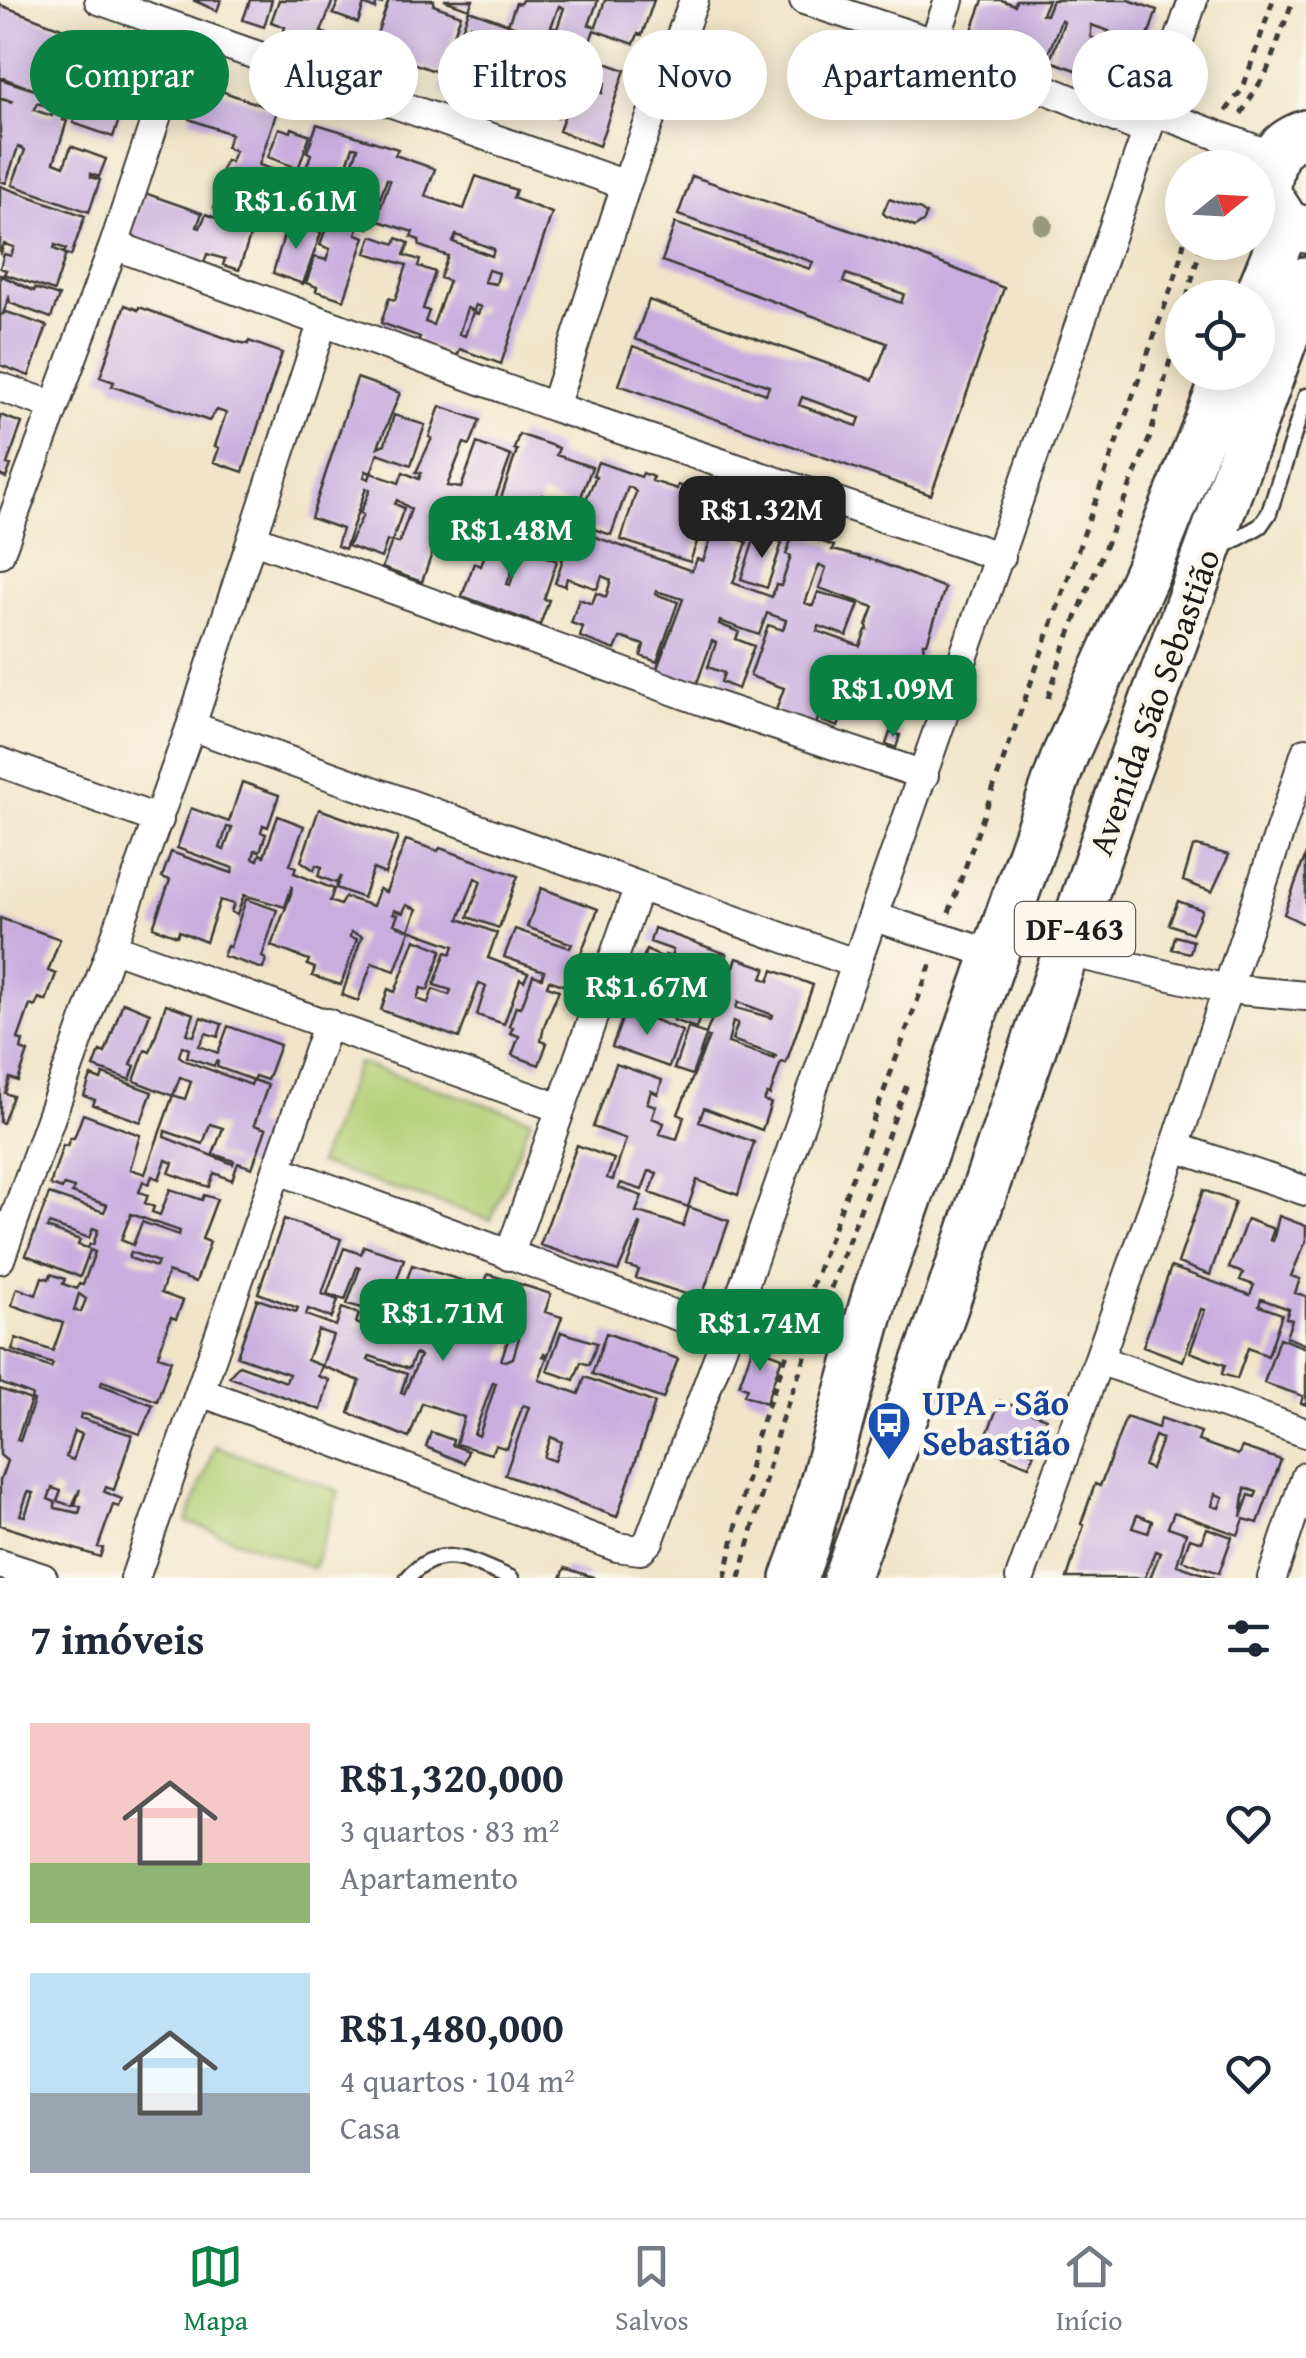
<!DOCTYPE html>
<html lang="pt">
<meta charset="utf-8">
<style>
:root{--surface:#fff;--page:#f6f6f7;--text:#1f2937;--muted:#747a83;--line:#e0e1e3;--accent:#0b8043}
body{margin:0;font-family:"Gentium Book Plus",serif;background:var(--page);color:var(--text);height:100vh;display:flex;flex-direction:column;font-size:38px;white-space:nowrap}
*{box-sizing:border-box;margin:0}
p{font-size:32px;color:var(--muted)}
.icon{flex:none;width:55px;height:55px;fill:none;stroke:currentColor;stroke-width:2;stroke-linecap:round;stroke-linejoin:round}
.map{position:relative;height:1578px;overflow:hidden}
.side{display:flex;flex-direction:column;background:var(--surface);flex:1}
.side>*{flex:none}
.guide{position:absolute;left:30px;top:30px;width:1248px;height:90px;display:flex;gap:20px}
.needle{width:65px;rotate:72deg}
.buttons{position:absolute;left:1165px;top:150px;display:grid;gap:20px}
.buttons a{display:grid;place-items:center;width:110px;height:110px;border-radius:50%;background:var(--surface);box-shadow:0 5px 25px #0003;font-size:50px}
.price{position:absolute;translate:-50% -85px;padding:0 22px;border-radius:20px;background:var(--accent);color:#fff;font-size:32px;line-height:65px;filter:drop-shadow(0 2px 5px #0008)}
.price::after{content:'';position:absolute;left:50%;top:60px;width:30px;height:22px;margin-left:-15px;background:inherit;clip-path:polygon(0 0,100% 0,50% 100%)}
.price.active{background:#222;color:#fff}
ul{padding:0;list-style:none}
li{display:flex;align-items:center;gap:30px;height:250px;padding:0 30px}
li span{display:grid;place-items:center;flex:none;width:280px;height:200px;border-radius:0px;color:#555}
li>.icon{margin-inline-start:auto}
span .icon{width:120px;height:120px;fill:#fffc;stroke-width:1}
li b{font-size:42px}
h2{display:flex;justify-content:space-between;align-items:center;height:120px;padding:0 30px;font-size:42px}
.tag{padding:0 35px;border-radius:45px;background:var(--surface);box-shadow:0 5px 25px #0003;font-size:35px;line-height:90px}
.tag.active{background:var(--accent);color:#fff}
.tabs{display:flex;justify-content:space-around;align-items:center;height:140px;border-top:2px solid var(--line);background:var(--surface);font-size:28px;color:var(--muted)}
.tabs a{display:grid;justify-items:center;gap:5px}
.tabs .active{color:var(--accent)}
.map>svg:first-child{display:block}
.green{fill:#b3ce74;stroke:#687548;stroke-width:2.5}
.building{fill:#c9addf;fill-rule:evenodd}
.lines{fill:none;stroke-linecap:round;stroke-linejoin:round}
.lane-casing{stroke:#3c3a36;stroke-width:19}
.street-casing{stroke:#3c3a36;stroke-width:32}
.primary-casing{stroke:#3c3a36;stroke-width:50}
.path{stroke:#3c3a36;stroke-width:5;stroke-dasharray:8 8;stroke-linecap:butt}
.lane{stroke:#fff;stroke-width:14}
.street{stroke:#fff;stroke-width:28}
.primary{stroke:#fff;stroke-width:45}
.tree{fill:#99987a}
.labels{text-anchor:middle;stroke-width:9;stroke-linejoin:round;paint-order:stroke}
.shield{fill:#fbf7ec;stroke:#5f5e5a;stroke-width:2.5}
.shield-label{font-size:32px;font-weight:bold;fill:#1c1c1c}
.street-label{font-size:35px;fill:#1c1c1c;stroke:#fbf7ec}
.transit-label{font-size:35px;font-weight:bold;fill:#164399;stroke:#fbf7ec;text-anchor:start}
</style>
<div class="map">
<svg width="1306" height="1578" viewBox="0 0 1306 1578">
<rect width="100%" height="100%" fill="#fbf7ec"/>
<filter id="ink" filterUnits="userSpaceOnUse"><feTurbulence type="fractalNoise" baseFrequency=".01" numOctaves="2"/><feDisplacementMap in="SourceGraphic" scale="20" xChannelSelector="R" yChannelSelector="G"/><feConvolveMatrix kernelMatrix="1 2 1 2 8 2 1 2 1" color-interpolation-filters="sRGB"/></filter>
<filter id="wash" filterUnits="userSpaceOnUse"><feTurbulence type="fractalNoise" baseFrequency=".0048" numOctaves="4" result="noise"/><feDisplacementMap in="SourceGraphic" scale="40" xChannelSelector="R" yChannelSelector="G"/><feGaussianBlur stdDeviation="2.25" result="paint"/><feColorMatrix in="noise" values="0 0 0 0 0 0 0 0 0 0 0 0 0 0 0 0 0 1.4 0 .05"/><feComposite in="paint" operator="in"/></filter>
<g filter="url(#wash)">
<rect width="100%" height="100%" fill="#f1e4c8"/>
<path class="green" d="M358 1063 531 1119 491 1220 318 1164Z
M215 1446 339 1491 314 1568 187 1522Z"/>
<g id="blocks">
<path class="building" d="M193 0H221L217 11Z
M250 0H272L264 27 243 20Z
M279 0H333L321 32 327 34 322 48 283 35 285 27 271 22Z
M339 0H384L382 4 377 2 375 9 364 4 358 23 333 14Z
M389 0H434L433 5 461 15 440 73 407 61 402 75 381 67 383 61 364 54 369 40 374 42Z
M444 0H473L469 9Z
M522 0H598L589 25 596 27 605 0H654L642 35 638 34 634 44 594 30 585 56 625 70 599 146 559 131 576 83 570 81 558 118 529 108 540 77 534 76 524 105 485 91 501 45 545 61 548 52 544 50 548 38 508 24 516 3 520 4ZM559 6 564 8 557 29 551 27ZM596 80 605 83 602 93 593 89Z
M983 0H1001L1015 5 1016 0H1048L1042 14 1046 15 1052 0H1129L1157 10 1130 89 1050 61 1064 22 1061 20 1046 60 971 33ZM1091 25 1109 31 1103 42 1091 37Z
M0 5 141 58 113 137 73 123 75 117 65 113 63 120 67 121 54 162 64 166 71 146 106 159 99 177 91 174V177L100 180 89 212 12 185 25 150 21 148 18 147 6 183 0 181V99L13 102 0 97V79L35 90 0 77ZM37 103 55 109 52 116 34 110Z
M469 10 508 24 503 37 479 30 498 37 481 87 485 89 480 104 441 90 460 36 470 39 474 27 470 25 466 34 461 32Z
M202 84 277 111 259 165 289 175 292 166 268 157 279 128 291 132 292 128 310 135 298 169 306 168 311 154 307 152 317 124 398 149 395 155 435 169 425 196 464 209 476 176 516 190 513 198 552 213 501 364 460 349 457 356 418 342 420 337 381 323 389 298 395 300 407 265 366 253 372 236 395 244 397 238 409 243 404 255 420 260 418 266 435 272 423 309 429 311 425 322 433 325 449 281 440 278 448 256 420 246 419 240 411 237 413 232 376 220 390 181 387 179 369 228 359 224 356 234 365 237 344 300 316 291 317 287 306 283 315 257 326 260 330 249 320 245 331 214 335 216 358 148 353 147 346 167 343 166 330 214 308 206 313 192 295 186 293 190 304 194 300 203 290 200 279 233 254 224 239 270 223 265 225 259 207 254 201 272 129 237 145 193 202 213 197 227 200 228 206 214 216 218 219 210 214 208 226 177 220 175 226 160 231 162 235 151 226 147 231 134 189 119ZM456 235 494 249 492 256 453 242ZM488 270 499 273 496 284 484 282ZM475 305 481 307 478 314 473 312 465 336 459 334 467 308 474 311Z
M692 176 899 247 1004 288 931 495 619 385 633 346 766 394 769 386 635 339 649 300 873 380 887 343 662 261 675 223 810 269 813 262 678 215ZM846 274 904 294 901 303 843 282ZM802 397 860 418 857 426 799 405Z
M0 186 85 216 71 256 64 253 66 249 55 245 54 249 66 254 54 291 4 274 6 270 0 268 4 254 11 256 14 247 4 244 0 255Z
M889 199 921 210 926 214 924 221 915 227 886 216 883 213Z
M288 221 321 233 303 284 273 273Z
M0 275 34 291 35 288 59 296 51 318 10 303 9 298 3 314 7 312 47 326 29 376 0 365Z
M125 305 138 310 139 307 237 342 248 344 249 341 282 353 243 472 214 462 219 448 215 446 226 413 217 410 209 421 112 386 114 382 100 377Z
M357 378 400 393 378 447 385 444 394 415 425 425 411 465 378 453 371 473 366 471 364 477 369 479 371 473 399 483 403 472 419 479 421 473 416 472 432 438 429 437 440 406 480 420 470 445 464 443 447 486 461 488 477 443 511 456 495 499 500 501 517 450 514 449 519 434 559 448 556 455 592 467 577 508 542 495 537 508 560 517 553 538 568 543 573 529 692 571 697 559 703 561 717 522 740 530 737 539 747 542 733 583 772 597 776 585 781 586 791 556 786 554 794 532 834 546 832 550 873 560 945 588 927 643H923L924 652 905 707 867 693 874 675 866 672 859 691 868 694 859 718 844 712 838 727 822 721 836 682 832 681 815 727 775 713 784 688 750 676 768 625 783 630 786 620 767 613 759 635 720 621 719 624 739 632 736 639 754 646 738 689 721 682 724 673 708 667 716 643 712 641 696 686 656 671 683 599 656 591 655 594 678 602 657 662 641 656 644 645 623 638H620L615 650 580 637 583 627 571 623 579 599 592 604 596 593 606 597 611 580 602 576 597 589 567 578 565 586 555 583 563 559 484 533 483 536 443 522 422 582 382 568 392 541H387L381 558 348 546 363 515 360 513 370 490 366 488 345 549 337 546 342 529 311 518ZM397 500 411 509 399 543 392 541 404 508 395 504ZM819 565 826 568 819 588 874 607 867 625 868 630H866L860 646 817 631 819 626 847 636 859 604 818 592 813 606 805 603Z
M0 415 22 423 7 464 11 465 6 478 0 475Z
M598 462 641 477 643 473 653 477 652 481 677 489 678 485 713 497 690 562 621 540 636 492 632 488 628 487 611 535 576 523 596 476 593 475Z
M756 534 782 543 767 588 741 579Z
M490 538 520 548 507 584 510 585 523 548 557 561 544 599 549 600 540 625 462 596 474 563 481 566Z
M890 732 900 735 896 748 886 744Z
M242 782 279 795 268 827 263 825 261 832 266 834 260 851 255 850 253 858 258 860 260 854 264 856 278 816 304 826 290 865 296 867 294 873 334 889 330 901 340 905 345 897 373 906 379 889 386 892 406 840 438 851 440 848 518 876 499 928 468 917 481 881 475 878 459 919 497 933 488 958 528 973 524 981 520 979 504 1024 477 1015 486 986 479 983 459 1038 381 1010 388 989 395 992 415 939 442 950 428 990 421 988 417 999 428 1003 433 989 449 995 451 990 434 985 446 952 451 954 454 946 410 930 395 971 372 963 358 1001 342 995 362 936 351 932 350 937 357 939 341 985 312 976 315 968 307 965 309 960 271 946 291 894 292 886 285 907 244 895 237 915 231 912 234 904 220 900 206 942 179 931 177 936 153 927 170 880 162 877 171 852 232 873 233 868 177 848 191 808 229 822ZM227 827 232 828 224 850 220 848ZM406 905 417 909 409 930 394 924 398 915 393 914 394 910 403 913Z
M319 809 398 837 385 874 373 869 363 898 336 888 341 876 336 883 318 876 322 867 316 865 314 870 301 861Z
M1197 846 1229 855 1212 892 1183 881 1193 847Z
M1306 854V925L1284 914Z
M541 888 598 909 568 987 549 980 547 986 559 990 544 1026 541 1041 547 1043 539 1065 512 1055 519 1036 510 1033 513 1027 509 1026 516 1006 520 1007 524 1000 533 975 542 978 544 971 504 957 515 929 570 948 572 944 527 927Z
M246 899 277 910 262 957 266 959 263 969 223 956 227 946 230 947Z
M1178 901 1202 910 1192 933 1169 924Z
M0 918 60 939 48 971 56 974 46 1001 39 998 35 1007 30 1005 18 1039 23 1041 21 1049 28 1052 18 1081 10 1078 5 1093 13 1096 3 1123 0 1122Z
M654 928 727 954 719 985 727 986 737 958 766 968 762 978 769 981 773 970 813 985 786 1063 781 1062 770 1095 767 1094 764 1101 771 1103 762 1130 704 1108 699 1122 754 1142 738 1195 697 1180 688 1207 650 1193 657 1173 649 1171 642 1190 621 1183 619 1188 642 1196 636 1212 642 1213 683 1226 689 1207 729 1221 701 1299 636 1278 639 1270 627 1266 641 1225 639 1224 618 1271 540 1245 577 1145 614 1159 607 1178 613 1180 626 1139 593 1127 616 1064 662 1080 658 1094 651 1091 647 1103 656 1106 652 1118 664 1123 660 1134 677 1139 684 1117 678 1114 709 1037 706 1036 692 1075 674 1069 688 1028 706 1034 720 997 709 993 696 1028 673 1020 674 1017 627 1002 633 986 640 989 647 970 640 968 646 950 664 958 665 955 671 957 673 950 650 942ZM738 1002 773 1015 772 1018 736 1008ZM733 1021 738 1023 732 1040 776 1056 775 1059 728 1043Z
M1175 936 1193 941 1190 953 1172 949Z
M123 1002 150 1013 131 1065 135 1066 130 1080 94 1067 100 1051 105 1053Z
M166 1004 194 1014 187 1034 194 1036 201 1017 222 1024 218 1037 206 1033 199 1046 218 1053 228 1026 280 1045 267 1080 255 1076 253 1080 268 1085 254 1125 266 1129 252 1168 238 1163 232 1180 214 1173 209 1187 169 1173 173 1163 166 1160 159 1179 152 1176 149 1184 143 1181 139 1192 148 1195 145 1203 154 1207 152 1212 160 1215 170 1189 202 1200 204 1195 217 1199 202 1239 210 1242 196 1282 168 1272 161 1293 183 1301 176 1319 171 1317 158 1356 171 1360 157 1401 102 1381 101 1385 153 1405 140 1434 88 1415 81 1414 80 1418 132 1435 114 1490 106 1487 104 1492 122 1499 119 1507 113 1505 98 1547 103 1548 100 1557 0 1525V1481L7 1461 0 1455V1389L31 1400 17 1440 20 1441 34 1401 31 1400 32 1395 0 1383V1349L51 1368 53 1364 12 1350 16 1338 53 1351 63 1323 12 1305 15 1294 17 1288 36 1295 42 1277 49 1279 51 1274 65 1279 63 1284 77 1289 79 1284 83 1285 95 1252 90 1250 80 1277 26 1255 49 1194 104 1212 107 1205 72 1193 74 1188 64 1185 62 1189 50 1185 63 1145 67 1146 70 1138H74L83 1114 140 1135 130 1169 145 1174 173 1095 185 1099 191 1082 180 1077 173 1096 134 1081 145 1050 150 1052ZM182 1046 189 1049 187 1057 214 1066 216 1061 218 1062 217 1067 253 1080 251 1085 186 1061 179 1056ZM210 1124 223 1128 213 1154 234 1161 233 1164 164 1137 165 1131 203 1144ZM131 1214 180 1231 179 1235 142 1222 133 1245 121 1240ZM49 1224 89 1238 93 1228 98 1230 93 1245 90 1244 88 1248 78 1245 80 1240 47 1228ZM131 1252 158 1262 156 1267 129 1258ZM79 1294 86 1299 81 1312 74 1310ZM74 1431 82 1434 73 1460 66 1457ZM52 1488 61 1491 57 1501 72 1506 80 1489 75 1505 81 1507 79 1513 55 1508V1502L48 1499ZM28 1492 33 1493 25 1516 20 1515Z
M626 1008 682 1031 669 1067 612 1047Z
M103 1074 152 1092 141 1122 93 1105 95 1100 84 1096 91 1076 101 1080Z
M1203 1190 1235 1202 1210 1275 1178 1263Z
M1279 1216 1306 1226V1241L1291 1276 1300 1279 1295 1293 1306 1296V1345L1286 1337 1292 1320 1286 1318 1289 1309 1261 1299 1259 1306 1282 1314 1268 1356 1248 1348 1237 1379 1222 1374 1225 1365 1190 1352 1205 1310 1201 1309 1183 1361 1143 1346 1171 1267 1250 1295 1254 1285 1240 1280 1243 1273 1229 1268 1247 1219 1274 1229 1270 1240 1273 1241Z
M284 1219 341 1239 322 1294 338 1300 332 1318 308 1309 306 1315 336 1326 342 1308 359 1314 356 1323 367 1327 368 1324 380 1328 385 1314 347 1304 360 1268 357 1267 345 1300 327 1294 344 1248 361 1254 364 1246 404 1259 392 1294 401 1297 412 1265 483 1287 488 1274 551 1294 545 1312 562 1317 548 1355 544 1353 543 1356 547 1357 539 1380 579 1394 585 1377 655 1403 617 1517 505 1475 529 1407 523 1405 507 1449 495 1445 491 1454 456 1444 464 1417 422 1403 409 1438 349 1413 360 1381 322 1366 333 1335 318 1330 307 1360 322 1366 318 1376 329 1380 321 1410 229 1377 239 1365 286 1382 289 1374 237 1356 257 1299 296 1312 298 1308 258 1293ZM510 1334 519 1338 513 1358 506 1361 501 1360ZM415 1354 420 1356 404 1394 401 1393 407 1374 368 1360 370 1356 409 1369ZM493 1382 496 1383 479 1436 474 1434ZM551 1437 562 1442 555 1461 544 1457Z
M561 1332 597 1343 589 1365 581 1362 574 1380 547 1371Z
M606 1333 678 1359 663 1399 592 1374Z
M1279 1338 1306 1348V1405L1301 1403 1303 1396 1264 1383Z
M753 1346 782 1357 766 1403 744 1395 747 1388 739 1385Z
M1000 1401 1046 1418 1042 1429 1038 1428 1029 1451 1034 1453 1029 1466 982 1447Z
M1126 1417 1158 1428 1161 1418 1201 1432 1198 1441 1238 1455 1242 1447 1281 1460 1258 1523 1244 1519 1238 1535 1174 1512 1168 1527 1186 1533 1177 1565 1215 1578H1150L1160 1553 1155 1551 1145 1578H1067L1084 1525 1081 1524 1095 1484 1100 1486ZM1155 1436 1162 1439 1151 1469 1144 1466ZM1245 1488 1257 1492 1255 1497 1249 1495 1241 1517ZM1215 1494 1223 1497 1219 1508 1212 1506ZM1137 1515 1152 1521 1148 1533 1132 1528Z
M431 1432 453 1440 452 1445 468 1451 464 1463 426 1447Z
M1207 1528 1232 1537 1219 1573 1182 1560 1190 1538 1202 1542Z
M565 1568 593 1577V1578H561Z"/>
</g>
</g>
<g filter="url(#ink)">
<use href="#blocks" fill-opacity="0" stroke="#3c3a36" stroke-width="2.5"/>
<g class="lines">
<defs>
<path id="lane" d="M1221 548 1260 526 1269 513 1306 396
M408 1578C441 1540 472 1563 511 1578"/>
<path id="street" d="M99 0 626 185
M804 0 934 43 1147 131
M934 43 949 0
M1153 111 1273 156
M114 245 554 407 1001 557
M0 387 52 405
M554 407 626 185 694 0
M254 539 711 704 924 775
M0 553 114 245 185 30
M191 726 857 964
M0 762 159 820
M874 917 993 954
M114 948 560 1108
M1068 952 1227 989 1306 996
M1175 1147 1306 1191
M279 1170 727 1334
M509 1256 639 886
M0 1259 191 726 322 324
M1099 1360 1306 1433
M201 1392 617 1547 640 1550 649 1541 727 1334 1193 0
M0 1564 43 1578
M135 1578 328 1023
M1020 1578 1175 1147 1306 752
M1272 1578 1306 1476"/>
<path id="primary" d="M1306 133C1272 145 1272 161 1267 193L1287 224 1306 230
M1257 298 1287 224
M794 1578 805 1548 876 1292 1065 755 1149 568 1227 372
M846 1578 944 1310 1125 778 1306 280"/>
</defs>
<use href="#lane" class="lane-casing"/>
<use href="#street" class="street-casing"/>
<use href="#primary" class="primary-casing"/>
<path class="path" d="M1226 111 1243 88 1273 0
M1241 114 1267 71 1293 0
M1187 298 1202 242
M1048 698 1065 645 1150 437 1182 314
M949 913 1179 266 1184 242
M725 1578 756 1438 932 961
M740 1578 779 1427 909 1079"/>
<use href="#lane" class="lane"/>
<use href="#street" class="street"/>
<use href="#primary" class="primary"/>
</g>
<circle class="tree" cx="1043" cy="225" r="10"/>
</g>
<defs>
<symbol id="bus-pin" viewBox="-11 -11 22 30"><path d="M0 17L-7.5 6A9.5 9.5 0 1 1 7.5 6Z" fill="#1a4fb4" stroke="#fbf7ec"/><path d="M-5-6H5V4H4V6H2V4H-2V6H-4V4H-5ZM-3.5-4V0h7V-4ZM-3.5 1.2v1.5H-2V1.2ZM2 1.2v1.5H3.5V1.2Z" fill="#fff"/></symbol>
</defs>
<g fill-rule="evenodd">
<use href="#bus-pin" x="864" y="1398" width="50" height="68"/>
</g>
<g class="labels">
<rect class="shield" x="1015" y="902" width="120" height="54" rx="8"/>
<g class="shield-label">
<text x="1075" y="940">DF-463</text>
</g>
<g class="street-label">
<text transform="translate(1154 702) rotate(-70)" y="12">Avenida São Sebastião</text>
</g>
<g class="transit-label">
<text x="922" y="1415">UPA - São<tspan x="922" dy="40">Sebastião</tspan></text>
</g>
</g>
</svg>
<div class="buttons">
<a><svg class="needle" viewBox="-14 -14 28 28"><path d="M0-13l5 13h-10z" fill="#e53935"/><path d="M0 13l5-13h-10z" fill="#747a83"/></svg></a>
<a><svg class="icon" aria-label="locate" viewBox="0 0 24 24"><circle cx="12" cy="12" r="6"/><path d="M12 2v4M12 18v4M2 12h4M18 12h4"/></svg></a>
</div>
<b class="price" style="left:296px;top:252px">R$1.61M</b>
<b class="price active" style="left:762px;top:561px">R$1.32M</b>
<b class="price" style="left:512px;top:581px">R$1.48M</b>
<b class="price" style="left:893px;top:740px">R$1.09M</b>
<b class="price" style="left:647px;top:1038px">R$1.67M</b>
<b class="price" style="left:443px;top:1364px">R$1.71M</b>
<b class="price" style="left:760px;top:1374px">R$1.74M</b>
<div class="guide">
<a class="tag active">Comprar</a>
<a class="tag">Alugar</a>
<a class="tag">Filtros</a>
<a class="tag">Novo</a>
<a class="tag">Apartamento</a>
<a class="tag">Casa</a>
</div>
</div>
<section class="side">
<h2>7 imóveis<svg class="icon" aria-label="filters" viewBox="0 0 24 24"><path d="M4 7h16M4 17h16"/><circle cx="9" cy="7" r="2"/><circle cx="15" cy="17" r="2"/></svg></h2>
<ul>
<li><span style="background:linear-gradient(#f6c9c9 70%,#8fb573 0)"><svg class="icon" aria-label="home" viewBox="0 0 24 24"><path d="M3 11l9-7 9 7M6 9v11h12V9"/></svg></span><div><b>R$1,320,000</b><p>3 quartos · 83 m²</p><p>Apartamento</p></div><svg class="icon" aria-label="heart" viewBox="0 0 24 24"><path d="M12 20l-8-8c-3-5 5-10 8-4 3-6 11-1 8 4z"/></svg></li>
<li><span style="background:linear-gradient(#bfe0f5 60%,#9aa5b1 0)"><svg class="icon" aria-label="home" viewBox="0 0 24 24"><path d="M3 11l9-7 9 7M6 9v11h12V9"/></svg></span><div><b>R$1,480,000</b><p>4 quartos · 104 m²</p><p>Casa</p></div><svg class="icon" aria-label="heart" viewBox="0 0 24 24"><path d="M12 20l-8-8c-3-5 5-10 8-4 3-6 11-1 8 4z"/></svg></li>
</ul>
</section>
<nav class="tabs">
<a class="active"><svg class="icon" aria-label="map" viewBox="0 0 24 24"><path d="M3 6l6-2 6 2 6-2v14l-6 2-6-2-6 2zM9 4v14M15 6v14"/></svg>Mapa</a>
<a><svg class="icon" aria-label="saved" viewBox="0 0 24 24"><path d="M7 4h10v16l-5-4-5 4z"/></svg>Salvos</a>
<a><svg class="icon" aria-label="home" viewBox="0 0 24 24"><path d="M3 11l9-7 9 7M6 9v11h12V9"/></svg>Início</a>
</nav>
